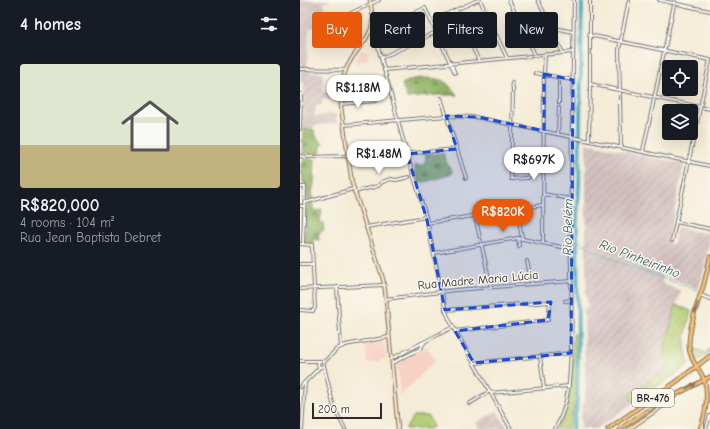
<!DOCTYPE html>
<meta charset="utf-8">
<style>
:root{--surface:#171b24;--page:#20242c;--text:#f1f3f6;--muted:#9ea1a6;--accent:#ea580c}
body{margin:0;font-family:"Comic Neue",sans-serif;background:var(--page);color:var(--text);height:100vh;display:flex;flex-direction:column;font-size:15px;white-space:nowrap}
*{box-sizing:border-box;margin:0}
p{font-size:13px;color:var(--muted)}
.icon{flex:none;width:22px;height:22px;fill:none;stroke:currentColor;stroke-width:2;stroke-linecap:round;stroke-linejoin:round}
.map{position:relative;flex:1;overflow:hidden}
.drawer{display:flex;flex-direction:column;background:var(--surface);width:300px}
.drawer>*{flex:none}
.banner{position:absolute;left:12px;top:12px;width:338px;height:36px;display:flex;gap:8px}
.buttons{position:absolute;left:362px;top:60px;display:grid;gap:8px}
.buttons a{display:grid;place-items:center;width:36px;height:36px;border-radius:4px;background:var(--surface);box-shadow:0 4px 16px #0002;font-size:20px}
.scale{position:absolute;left:12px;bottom:10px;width:70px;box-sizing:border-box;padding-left:4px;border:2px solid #2b2b2b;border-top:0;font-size:11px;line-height:14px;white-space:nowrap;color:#2b2b2b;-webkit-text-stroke:3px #fbf7ec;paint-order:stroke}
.price{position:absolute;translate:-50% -34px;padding:0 9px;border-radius:14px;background:#fff;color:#222;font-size:13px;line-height:26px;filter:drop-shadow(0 1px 2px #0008)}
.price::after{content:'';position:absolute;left:50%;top:24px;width:12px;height:9px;margin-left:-6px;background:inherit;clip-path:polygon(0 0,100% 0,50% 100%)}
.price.active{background:var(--accent);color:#fff}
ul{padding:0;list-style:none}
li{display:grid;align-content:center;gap:8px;height:212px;padding:0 20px}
li span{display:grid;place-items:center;height:124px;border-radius:4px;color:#555}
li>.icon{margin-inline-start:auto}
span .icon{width:72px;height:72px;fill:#fffc;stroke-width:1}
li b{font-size:17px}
h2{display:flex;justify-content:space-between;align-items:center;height:48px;padding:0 20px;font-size:17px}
.pill{padding:0 14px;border-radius:4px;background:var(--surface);box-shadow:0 4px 16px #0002;font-size:14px;line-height:36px}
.pill.active{background:var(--accent);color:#fff}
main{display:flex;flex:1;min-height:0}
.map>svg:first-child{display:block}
.built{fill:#f6d2c4}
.industrial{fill:url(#industrial-furrows)}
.grass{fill:url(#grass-dots);stroke:#707d50}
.forest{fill:url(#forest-firs);stroke:#5e6e48}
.park{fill:url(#park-tufts);stroke:#707d50}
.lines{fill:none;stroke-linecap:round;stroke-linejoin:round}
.stream{stroke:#42aac2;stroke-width:1}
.river{stroke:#42aac2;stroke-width:4}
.minor-casing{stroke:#726f67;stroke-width:4}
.tertiary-casing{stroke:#726f67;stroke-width:4}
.secondary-casing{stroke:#726f67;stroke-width:4.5}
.primary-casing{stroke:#726f67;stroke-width:5}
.trunk-casing{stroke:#726f67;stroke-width:5}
.minor{stroke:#fff;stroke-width:2}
.tertiary{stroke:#fff;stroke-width:2}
.secondary{stroke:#fde5c5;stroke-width:2.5}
.primary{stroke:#fabe6d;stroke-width:3}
.trunk{stroke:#fabe6d;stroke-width:3}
.oneway{fill:#92744c}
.marked{fill:#1d4ed8;fill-opacity:0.2;stroke:#1d4ed8;stroke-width:3;stroke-dasharray:8 5;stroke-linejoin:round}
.labels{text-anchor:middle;stroke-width:3;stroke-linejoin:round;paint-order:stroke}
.shield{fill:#fbf7ec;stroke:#696865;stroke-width:1}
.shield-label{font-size:11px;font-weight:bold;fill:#2b2b2b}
.street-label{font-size:12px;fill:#2b2b2b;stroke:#fbf7ec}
.water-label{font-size:13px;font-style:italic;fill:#345e67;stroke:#fbf7ec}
</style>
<main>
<section class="drawer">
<h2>4 homes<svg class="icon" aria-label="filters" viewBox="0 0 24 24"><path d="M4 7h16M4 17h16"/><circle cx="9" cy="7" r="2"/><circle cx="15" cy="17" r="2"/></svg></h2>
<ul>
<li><span style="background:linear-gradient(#dfe7d0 65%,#c2b280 0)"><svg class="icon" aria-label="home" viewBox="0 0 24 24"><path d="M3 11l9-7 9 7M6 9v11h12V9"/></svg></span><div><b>R$820,000</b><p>4 rooms · 104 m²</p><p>Rua Jean Baptista Debret</p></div></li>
</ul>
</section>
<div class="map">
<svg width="410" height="429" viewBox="0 0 410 429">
<defs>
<pattern id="industrial-furrows" width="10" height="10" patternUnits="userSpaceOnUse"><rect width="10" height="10" fill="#d1bfbe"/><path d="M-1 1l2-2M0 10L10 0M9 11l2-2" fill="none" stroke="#b4a4a3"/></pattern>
<pattern id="grass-dots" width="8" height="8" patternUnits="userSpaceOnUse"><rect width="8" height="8" fill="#b5cf74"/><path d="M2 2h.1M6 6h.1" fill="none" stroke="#9cb265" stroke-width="1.8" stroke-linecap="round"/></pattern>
<pattern id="forest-firs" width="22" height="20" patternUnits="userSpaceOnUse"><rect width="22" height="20" fill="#90b266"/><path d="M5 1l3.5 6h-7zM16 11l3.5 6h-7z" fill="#769154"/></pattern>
<pattern id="park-tufts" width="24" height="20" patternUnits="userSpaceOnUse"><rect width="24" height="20" fill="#b5cf74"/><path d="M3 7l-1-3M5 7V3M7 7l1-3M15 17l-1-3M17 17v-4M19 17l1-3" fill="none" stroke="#9cb265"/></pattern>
</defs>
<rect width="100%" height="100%" fill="#fbf7ec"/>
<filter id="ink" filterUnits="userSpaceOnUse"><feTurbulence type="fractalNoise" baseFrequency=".025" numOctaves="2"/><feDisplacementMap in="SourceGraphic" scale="8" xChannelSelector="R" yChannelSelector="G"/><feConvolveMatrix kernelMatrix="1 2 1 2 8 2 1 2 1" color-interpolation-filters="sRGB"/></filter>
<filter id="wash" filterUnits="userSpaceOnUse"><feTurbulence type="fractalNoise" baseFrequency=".012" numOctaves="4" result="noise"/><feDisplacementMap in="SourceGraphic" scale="16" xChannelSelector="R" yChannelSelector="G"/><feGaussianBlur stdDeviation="0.9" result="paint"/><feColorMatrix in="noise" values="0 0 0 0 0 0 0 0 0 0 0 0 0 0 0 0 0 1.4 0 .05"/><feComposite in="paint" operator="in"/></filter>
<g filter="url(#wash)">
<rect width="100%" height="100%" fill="#f5ecd7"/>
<path class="built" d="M61 51H69L67 61 55 63 54 62Z
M85 342 86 358 77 362 67 363 65 344Z
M127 347 136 360 100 396 97 362Z"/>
<path class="industrial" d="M0 0H31L24 3 27 21 9 30 7 71 23 73V91H34L35 100 22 99V105L16 106 15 116 36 114 37 123 14 126 13 129 2 128 3 83H0Z
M286 143 384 164 368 243 373 244 377 227 410 234V240L403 274 398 289 363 275 362 283 381 291 376 305 363 354 366 365V368L365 370 330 394 329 396 333 403 296 429H279L281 426 280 418 284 403 286 388 284 343V307L288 308 286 294Z
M197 411 208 429H180L176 423Z"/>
<path class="grass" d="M376 305 391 311C389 321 385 333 385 343 385 351 389 359 388 366L333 403 329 396 330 394 363 371 365 370 366 365 363 354Z
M273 334H276V399L268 429H256C274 403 271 365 273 334Z
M392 348 407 353 409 349H410V352L397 362 394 355Z"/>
<path class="forest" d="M122 78C142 79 144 78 157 95H138L107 98 102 84 113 79Z
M3 129 14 130C15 136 18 139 23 143L21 147 20 154H2Z
M143 153 148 166 152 170V174L125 182H119L115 173V165L121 166 125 163 126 155Z
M4 159H15L14 183 12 193 14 199 7 200V186L3 183 1 165Z
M13 203V211L22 210 20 222 23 223 24 230 21 231 20 233H18L19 240 13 239V243L4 242 6 205Z"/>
<path class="park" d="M114 416H128L133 427 128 429H105Z"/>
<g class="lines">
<path class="stream" d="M277 240 295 251 329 266 397 290
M405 293 410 295"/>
<path class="river" d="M272 429 276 410 277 400 278 355 277 220 279 185 282 0"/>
</g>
</g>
<g filter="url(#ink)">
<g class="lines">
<defs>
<path id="minor" d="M180 0 207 58
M209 0 235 55
M238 0 263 53
M359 0 410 11
M155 10 179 61
M131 21 178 0
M251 27 273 32
M74 32 125 8 155 73
M289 35 410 60
M64 42 21 40 19 38V29L21 27 79 0
M81 58 136 32
M0 69 46 70
M84 70 273 52
M235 73 273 80
M212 83 213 89 211 179 228 178 229 175V156H243
M290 84 410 109
M0 94H1L0 129
M141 98 166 178
M259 103V77
M41 104 75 101
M258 134 259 108
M289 140 290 84V0
M321 147 319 50 329 0
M343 151 375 0
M0 156 5 157 48 156
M49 159 157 149
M0 187H5L3 244
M54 192 78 186 82 182 91 179 96 180 109 177
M243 194 271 199
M4 203 53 189
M0 206H4
M217 209 222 238
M175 216 191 287
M376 222 410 229
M128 223 243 205
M66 227 126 217
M218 238 219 246
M372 241 410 60
M243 243 244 74 245 54
M0 244 12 245V247L15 308 13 311 0 310
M134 253 218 238 271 249
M227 261 232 284
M0 264H13
M37 287 41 347
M0 289 84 285
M400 295 410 299
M86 299 155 290 272 281
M265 301 272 300
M145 310 250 302 248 320 155 331
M240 356 244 388
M91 359 153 327
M92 363 120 349 124 343
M174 363 271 353
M0 387 20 367
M191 393 269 386
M169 404 190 391
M2 429 5 382"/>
<path id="tertiary" d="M70 32H74L107 154 126 217 146 312 150 321 211 429
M44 125 146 116 175 117 410 166
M0 361H20
M18 364a3 3 0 1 1 6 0a3 3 0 1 1-6 0Z
M24 362 37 349 45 345 89 337
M24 366 34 408 45 429
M403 424V429
M255 429C270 404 270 374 271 346 273 301 270 257 270 212 270 203 271 194 271 184L274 0
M406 429 410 416"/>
<path id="secondary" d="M70 0 73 18 71 29 66 39 52 58 47 67 43 78 41 91V107L52 183 83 279 85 290 98 429
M329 429 369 402 376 395"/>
<path id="primary" d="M400 429C406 414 410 390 402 375 396 365 389 357 389 345 389 327 397 304 403 287 406 277 408 267 410 257"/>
<path id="trunk" d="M308 429 376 382 410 356
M320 429 354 406 410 377"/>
</defs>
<use href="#minor" class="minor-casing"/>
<use href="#tertiary" class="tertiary-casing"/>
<use href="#secondary" class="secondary-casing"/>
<use href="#primary" class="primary-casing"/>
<use href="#trunk" class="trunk-casing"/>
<use href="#minor" class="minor"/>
<use href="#tertiary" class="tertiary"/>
<use href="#secondary" class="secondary"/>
<use href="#primary" class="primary"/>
<use href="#trunk" class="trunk"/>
</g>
<defs><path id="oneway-solid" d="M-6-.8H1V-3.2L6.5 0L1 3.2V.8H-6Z"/></defs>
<g class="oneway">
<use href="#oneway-solid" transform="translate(396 308) rotate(106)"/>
<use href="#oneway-solid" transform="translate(391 386) rotate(-27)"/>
</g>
</g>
<path class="marked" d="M244 74 273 80 271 353 174 363 155 331 248 320 251 302 145 310 127 220 107 154 157 149 146 116 178 117 244 131Z"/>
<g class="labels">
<rect class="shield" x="332" y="389" width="42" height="18" rx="3"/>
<g class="shield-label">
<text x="353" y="402">BR-476</text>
</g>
<g class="street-label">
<text transform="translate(178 280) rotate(-5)" y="4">Rua Madre Maria Lúcia</text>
</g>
<g class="water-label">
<text transform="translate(267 227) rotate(-89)" y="5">Rio Belém</text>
<text transform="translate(340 258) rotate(21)" y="5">Rio Pinheirinho</text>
</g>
</g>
</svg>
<div class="buttons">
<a><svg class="icon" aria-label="locate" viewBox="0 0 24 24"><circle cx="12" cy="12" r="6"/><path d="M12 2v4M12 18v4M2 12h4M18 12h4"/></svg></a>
<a><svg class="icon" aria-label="layers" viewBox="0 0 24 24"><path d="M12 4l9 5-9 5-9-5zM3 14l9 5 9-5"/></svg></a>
</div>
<div class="scale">200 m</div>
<b class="price" style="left:58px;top:109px">R$1.18M</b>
<b class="price" style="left:79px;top:175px">R$1.48M</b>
<b class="price" style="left:234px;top:181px">R$697K</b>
<b class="price active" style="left:203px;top:233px">R$820K</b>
<div class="banner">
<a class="pill active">Buy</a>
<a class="pill">Rent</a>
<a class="pill">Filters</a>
<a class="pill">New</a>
</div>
</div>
</main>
